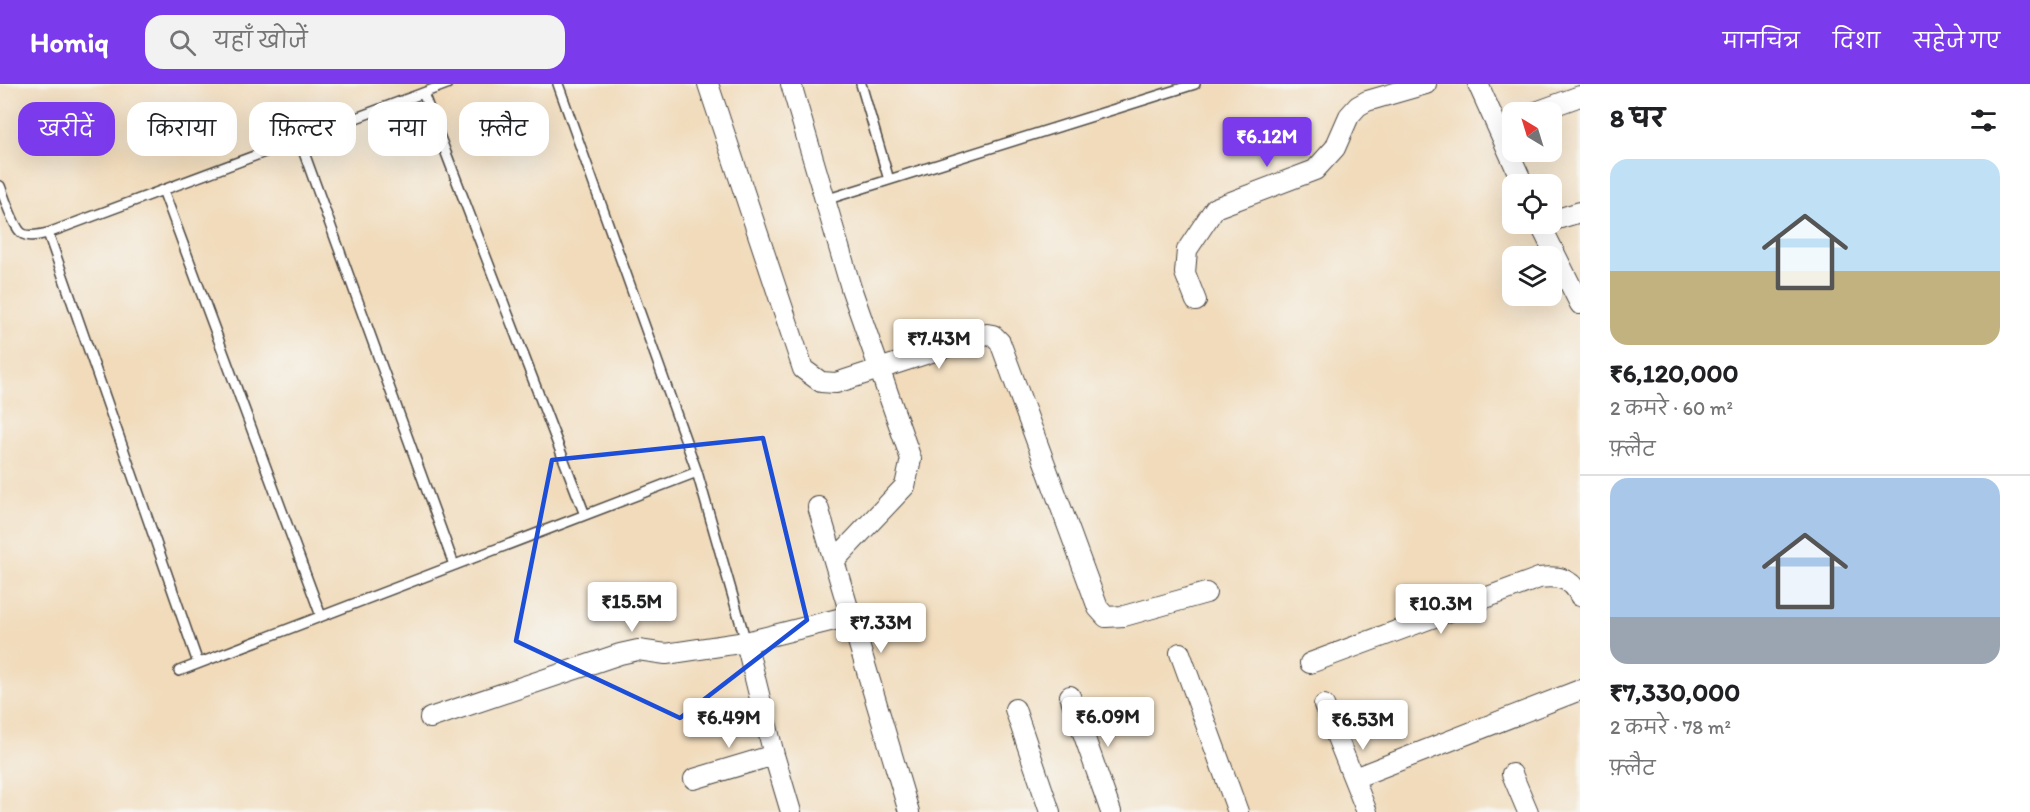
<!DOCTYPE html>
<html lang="hi">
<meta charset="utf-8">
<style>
:root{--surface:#fff;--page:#f2f2f2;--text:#202124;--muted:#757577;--line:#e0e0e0;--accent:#7c3aed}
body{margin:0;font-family:Itim,"Playpen Sans Deva",sans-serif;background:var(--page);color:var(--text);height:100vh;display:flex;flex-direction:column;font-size:22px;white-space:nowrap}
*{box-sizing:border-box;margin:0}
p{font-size:20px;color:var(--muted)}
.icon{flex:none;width:33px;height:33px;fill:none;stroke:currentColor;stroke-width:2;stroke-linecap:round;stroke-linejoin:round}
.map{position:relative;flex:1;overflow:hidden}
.details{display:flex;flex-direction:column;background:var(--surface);width:450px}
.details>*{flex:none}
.hud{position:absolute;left:18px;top:18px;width:570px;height:54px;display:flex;gap:12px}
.needle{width:39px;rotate:322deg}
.buttons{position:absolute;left:1502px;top:18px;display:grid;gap:12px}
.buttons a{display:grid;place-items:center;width:60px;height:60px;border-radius:12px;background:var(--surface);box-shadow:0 6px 24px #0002;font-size:30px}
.price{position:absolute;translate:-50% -51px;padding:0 14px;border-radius:6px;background:#fff;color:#222;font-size:20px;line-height:39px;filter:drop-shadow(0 2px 3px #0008)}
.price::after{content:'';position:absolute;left:50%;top:36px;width:18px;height:14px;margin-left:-9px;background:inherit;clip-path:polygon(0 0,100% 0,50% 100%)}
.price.selected{background:var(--accent);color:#fff}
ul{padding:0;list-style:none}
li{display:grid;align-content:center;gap:12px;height:318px;padding:0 30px}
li+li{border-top:2px solid var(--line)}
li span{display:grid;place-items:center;height:186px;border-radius:18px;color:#555}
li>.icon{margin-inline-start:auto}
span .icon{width:108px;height:108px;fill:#fffc;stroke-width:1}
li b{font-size:26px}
h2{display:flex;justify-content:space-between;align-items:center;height:72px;padding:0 30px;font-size:26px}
.chip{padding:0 21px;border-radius:18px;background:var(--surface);box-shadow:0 6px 24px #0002;font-size:21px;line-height:54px}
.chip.selected{background:var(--accent);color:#fff}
header{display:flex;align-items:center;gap:36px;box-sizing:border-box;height:84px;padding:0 30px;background:var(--accent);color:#fff}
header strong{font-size:28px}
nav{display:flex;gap:33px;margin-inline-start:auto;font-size:21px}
.search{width:420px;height:54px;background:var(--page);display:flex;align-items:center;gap:15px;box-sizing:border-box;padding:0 21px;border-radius:18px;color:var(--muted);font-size:22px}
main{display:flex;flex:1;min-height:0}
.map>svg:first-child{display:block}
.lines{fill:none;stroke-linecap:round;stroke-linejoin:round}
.service-casing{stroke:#494541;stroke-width:12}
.minor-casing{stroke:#494541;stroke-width:22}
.service{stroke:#fff;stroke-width:9}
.minor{stroke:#fff;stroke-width:20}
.marked{fill:none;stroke:#1d4ed8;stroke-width:4.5;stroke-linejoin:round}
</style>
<header>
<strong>Homiq</strong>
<div class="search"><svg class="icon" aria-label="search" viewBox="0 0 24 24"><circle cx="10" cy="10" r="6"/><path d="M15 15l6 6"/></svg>यहाँ खोजें</div>
<nav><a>मानचित्र</a><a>दिशा</a><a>सहेजे गए</a></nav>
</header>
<main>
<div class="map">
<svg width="1580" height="728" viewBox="0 0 1580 728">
<rect width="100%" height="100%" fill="#f6f6f2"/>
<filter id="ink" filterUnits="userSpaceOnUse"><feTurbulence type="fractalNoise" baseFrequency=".0167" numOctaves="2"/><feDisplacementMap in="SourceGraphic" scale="12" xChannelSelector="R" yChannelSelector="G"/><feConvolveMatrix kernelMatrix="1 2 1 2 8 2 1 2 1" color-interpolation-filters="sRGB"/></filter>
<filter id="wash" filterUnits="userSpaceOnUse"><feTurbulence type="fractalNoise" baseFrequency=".008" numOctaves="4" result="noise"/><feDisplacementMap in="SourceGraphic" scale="24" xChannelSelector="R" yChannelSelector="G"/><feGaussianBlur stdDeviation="1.35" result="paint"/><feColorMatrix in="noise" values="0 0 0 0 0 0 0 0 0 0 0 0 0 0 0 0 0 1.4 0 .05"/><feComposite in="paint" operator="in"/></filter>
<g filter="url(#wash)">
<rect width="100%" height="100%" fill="#f1dbbb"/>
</g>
<g filter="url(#ink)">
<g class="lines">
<defs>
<path id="service" d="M558 0 697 388
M861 0 889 96
M423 9 585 431
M299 55 454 481
M0 102C4 112 14 145 23 150 30 154 41 150 48 149L198 579
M163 106 321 532
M825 116 1195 0
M48 149 447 0
M179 587 697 388 746 558"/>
<path id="minor" d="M708 0 803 285 821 298 836 299 987 250 993 251 1000 258 1098 524 1106 533 1124 532 1206 509
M791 0 851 204 911 375 905 402 834 477
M1478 0 1523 100
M1536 28 1580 12
M1551 137 1580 128
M1540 140 1580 220
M1196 217 1185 189 1187 166 1215 124 1315 86 1335 64 1349 32 1358 22 1367 17 1426 0
M818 423 909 728
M746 558 774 671 791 728
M1180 569 1238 728
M1310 579 1539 494C1557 492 1571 493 1580 512
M1070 612 1111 728
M1324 621 1367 728
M1015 625 1050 728
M430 634 620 570 638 566 666 570 746 558 850 532
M1512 690 1528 728
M694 695 774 671
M1356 697 1362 691 1580 606"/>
</defs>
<use href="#service" class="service-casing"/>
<use href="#minor" class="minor-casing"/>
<use href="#service" class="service"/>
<use href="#minor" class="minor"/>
</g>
</g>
<path class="marked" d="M763 354 807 536 680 634 516 557 552 376Z"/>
</svg>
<div class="buttons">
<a><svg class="needle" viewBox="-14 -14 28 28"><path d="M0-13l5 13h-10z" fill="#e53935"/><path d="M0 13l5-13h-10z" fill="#757577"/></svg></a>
<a><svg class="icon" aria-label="locate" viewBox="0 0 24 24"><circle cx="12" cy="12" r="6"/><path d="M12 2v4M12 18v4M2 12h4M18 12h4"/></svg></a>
<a><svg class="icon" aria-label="layers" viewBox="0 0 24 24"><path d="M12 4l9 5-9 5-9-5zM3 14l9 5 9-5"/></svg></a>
</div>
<b class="price selected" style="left:1267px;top:84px">₹6.12M</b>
<b class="price" style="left:939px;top:286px">₹7.43M</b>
<b class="price" style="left:632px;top:549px">₹15.5M</b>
<b class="price" style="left:1441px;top:551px">₹10.3M</b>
<b class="price" style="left:881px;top:570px">₹7.33M</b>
<b class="price" style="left:1108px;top:664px">₹6.09M</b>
<b class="price" style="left:729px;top:665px">₹6.49M</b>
<b class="price" style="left:1363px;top:667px">₹6.53M</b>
<div class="hud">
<a class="chip selected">खरीदें</a>
<a class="chip">किराया</a>
<a class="chip">फ़िल्टर</a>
<a class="chip">नया</a>
<a class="chip">फ़्लैट</a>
</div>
</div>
<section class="details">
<h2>8 घर<svg class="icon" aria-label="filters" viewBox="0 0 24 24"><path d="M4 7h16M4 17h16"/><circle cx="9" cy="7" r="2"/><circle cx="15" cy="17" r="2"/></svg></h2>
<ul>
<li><span style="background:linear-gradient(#bfe0f5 60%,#c2b280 0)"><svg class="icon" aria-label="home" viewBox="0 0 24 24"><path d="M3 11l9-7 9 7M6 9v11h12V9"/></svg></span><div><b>₹6,120,000</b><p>2 कमरे · 60 m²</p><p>फ़्लैट</p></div></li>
<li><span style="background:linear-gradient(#a9c7e8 75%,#9aa5b1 0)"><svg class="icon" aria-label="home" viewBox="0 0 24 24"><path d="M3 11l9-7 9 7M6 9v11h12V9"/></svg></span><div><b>₹7,330,000</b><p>2 कमरे · 78 m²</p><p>फ़्लैट</p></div></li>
</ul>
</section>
</main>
